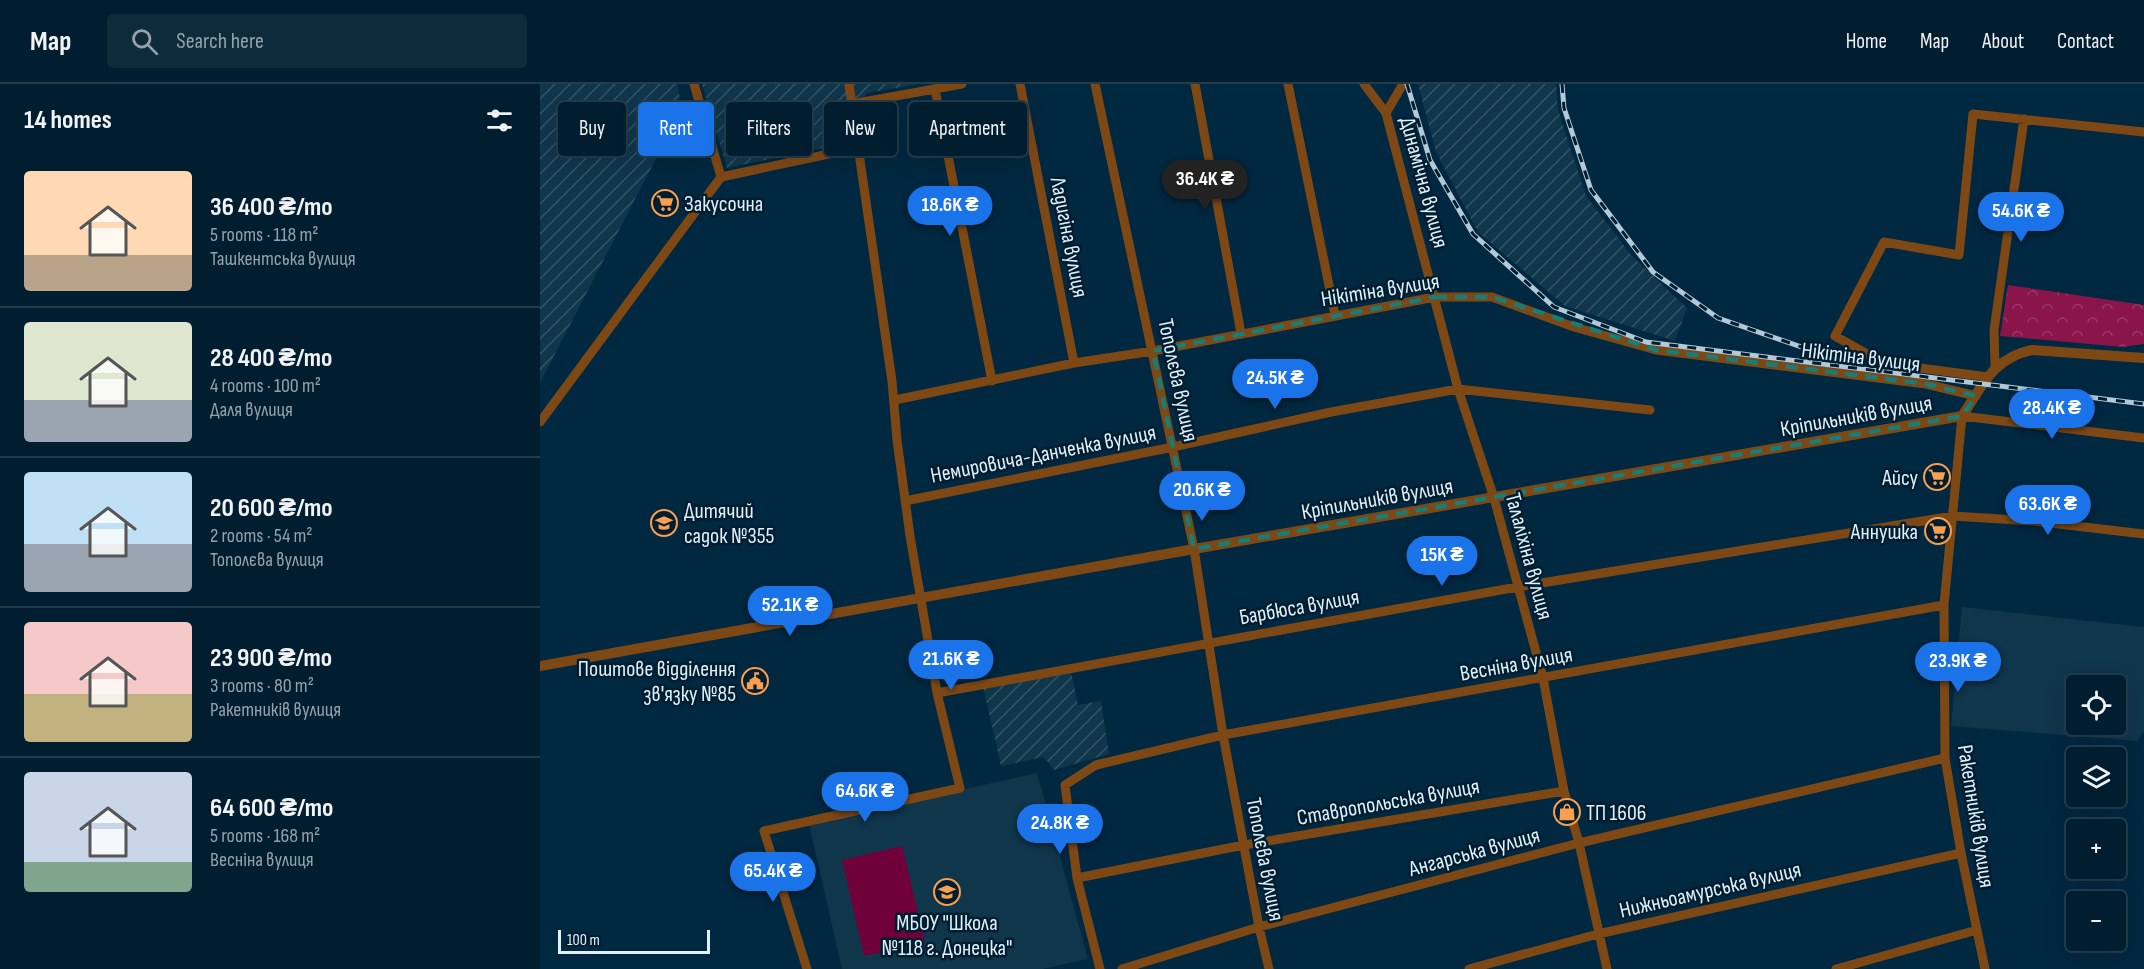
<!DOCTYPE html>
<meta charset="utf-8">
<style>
:root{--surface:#001e30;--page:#0e2b3c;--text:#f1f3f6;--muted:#95a2ab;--line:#223c4c;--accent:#1a73e8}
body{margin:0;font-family:"Sofia Sans Condensed",sans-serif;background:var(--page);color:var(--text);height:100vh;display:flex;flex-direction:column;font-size:22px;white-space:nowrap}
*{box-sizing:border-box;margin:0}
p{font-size:20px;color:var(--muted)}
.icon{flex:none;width:33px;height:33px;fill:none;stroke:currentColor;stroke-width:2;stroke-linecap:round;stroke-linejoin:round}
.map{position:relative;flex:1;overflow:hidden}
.sheet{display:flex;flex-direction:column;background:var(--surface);width:540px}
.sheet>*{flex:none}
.banner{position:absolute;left:18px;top:18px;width:570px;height:54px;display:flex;gap:12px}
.fabs{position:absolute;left:1526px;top:591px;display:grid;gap:12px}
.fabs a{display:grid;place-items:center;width:60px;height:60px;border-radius:6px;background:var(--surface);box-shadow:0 6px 24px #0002,0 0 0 2px var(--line);font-size:30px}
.scale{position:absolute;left:18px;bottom:15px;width:152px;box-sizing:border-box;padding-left:6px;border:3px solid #dff1fd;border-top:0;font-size:16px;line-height:21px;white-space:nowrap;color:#dff1fd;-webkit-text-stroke:4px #001e30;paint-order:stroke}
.price{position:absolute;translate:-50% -51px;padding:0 14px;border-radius:21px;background:var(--accent);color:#fff;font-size:20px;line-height:39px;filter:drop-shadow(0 2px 3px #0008)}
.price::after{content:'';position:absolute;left:50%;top:36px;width:18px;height:14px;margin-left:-9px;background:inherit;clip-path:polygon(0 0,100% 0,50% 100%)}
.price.current{background:#222;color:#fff}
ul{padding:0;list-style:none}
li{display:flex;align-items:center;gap:18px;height:150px;padding:0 24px}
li+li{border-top:2px solid var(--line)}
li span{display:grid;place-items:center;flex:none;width:168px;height:120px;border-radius:6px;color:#555}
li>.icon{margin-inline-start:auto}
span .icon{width:72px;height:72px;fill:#fffc;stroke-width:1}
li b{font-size:26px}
h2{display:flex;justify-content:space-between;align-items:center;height:72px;padding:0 24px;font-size:26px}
.chip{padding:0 21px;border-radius:6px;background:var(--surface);box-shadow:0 6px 24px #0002,0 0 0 2px var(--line);font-size:21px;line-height:54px}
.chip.current{background:var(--accent);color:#fff}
header{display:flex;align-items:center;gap:36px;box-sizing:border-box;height:84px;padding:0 30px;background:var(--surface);border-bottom:2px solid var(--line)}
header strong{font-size:28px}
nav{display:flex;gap:33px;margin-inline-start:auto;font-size:21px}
.search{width:420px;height:54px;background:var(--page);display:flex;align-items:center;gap:15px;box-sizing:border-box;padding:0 21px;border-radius:6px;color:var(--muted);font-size:22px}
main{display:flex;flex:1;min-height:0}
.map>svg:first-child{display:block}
.built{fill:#10364c;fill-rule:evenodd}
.industrial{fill:url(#industrial-furrows)}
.grass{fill:#700039}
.forest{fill:url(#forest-crowns)}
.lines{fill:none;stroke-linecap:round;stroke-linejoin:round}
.minor{stroke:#7e4815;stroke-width:9}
.tertiary{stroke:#7e4815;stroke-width:10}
.rail-casing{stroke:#b2c9d7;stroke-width:5}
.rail{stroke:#001e30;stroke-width:3;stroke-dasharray:9;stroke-linecap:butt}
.marked{fill:none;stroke:#197c75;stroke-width:4.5;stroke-dasharray:12 8;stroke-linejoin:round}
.labels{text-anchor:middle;stroke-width:5;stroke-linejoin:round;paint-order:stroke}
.street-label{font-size:22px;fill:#dff1fd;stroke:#001e30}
.poi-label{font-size:22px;fill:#dff1fd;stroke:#001e30;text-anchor:start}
</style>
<header>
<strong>Map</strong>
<div class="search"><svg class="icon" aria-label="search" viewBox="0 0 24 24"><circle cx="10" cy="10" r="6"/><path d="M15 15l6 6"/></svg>Search here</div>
<nav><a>Home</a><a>Map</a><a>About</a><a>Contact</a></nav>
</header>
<main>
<section class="sheet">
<h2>14 homes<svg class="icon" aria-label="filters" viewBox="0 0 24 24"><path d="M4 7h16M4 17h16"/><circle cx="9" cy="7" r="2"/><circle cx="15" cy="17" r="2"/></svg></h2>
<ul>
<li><span style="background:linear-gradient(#ffd9b3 70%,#b9a48a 0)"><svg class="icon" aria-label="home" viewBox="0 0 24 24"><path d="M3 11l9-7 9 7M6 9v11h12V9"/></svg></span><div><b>36 400 ₴/mo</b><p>5 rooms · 118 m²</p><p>Ташкентська вулиця</p></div></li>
<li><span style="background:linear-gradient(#dfe7d0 65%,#9aa5b1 0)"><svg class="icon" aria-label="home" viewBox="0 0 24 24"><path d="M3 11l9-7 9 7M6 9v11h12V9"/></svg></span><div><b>28 400 ₴/mo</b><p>4 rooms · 100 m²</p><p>Даля вулиця</p></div></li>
<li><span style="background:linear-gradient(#bfe0f5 60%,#9aa5b1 0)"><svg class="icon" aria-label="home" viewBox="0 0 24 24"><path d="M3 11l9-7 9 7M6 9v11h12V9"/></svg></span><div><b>20 600 ₴/mo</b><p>2 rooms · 54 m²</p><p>Тополєва вулиця</p></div></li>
<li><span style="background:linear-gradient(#f6c9c9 60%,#c2b280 0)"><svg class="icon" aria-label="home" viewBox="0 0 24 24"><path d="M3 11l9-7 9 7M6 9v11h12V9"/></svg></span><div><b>23 900 ₴/mo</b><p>3 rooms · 80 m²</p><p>Ракетників вулиця</p></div></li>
<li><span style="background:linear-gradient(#c9d6e8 75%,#7fa58c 0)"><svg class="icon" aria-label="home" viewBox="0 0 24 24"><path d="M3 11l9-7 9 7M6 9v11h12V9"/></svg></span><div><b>64 600 ₴/mo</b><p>5 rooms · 168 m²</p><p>Весніна вулиця</p></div></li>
</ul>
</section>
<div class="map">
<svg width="1604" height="885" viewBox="0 0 1604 885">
<defs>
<pattern id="industrial-furrows" width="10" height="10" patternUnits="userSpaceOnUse" patternTransform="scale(1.5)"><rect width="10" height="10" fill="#10364c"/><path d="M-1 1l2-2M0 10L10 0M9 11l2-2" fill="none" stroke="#325467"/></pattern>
<pattern id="forest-crowns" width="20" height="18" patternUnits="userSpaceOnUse" patternTransform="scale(1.5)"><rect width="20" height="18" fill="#89154b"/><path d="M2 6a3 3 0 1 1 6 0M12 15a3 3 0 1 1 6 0" fill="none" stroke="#993866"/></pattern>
</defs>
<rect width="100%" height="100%" fill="#002840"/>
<path class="built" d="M1422 523 1604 543V647L1597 657 1411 642ZM1536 602H1575V640H1536Z
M497 689 548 875 502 885H302L269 740Z"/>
<path class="industrial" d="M0 0H138L141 26 0 299Z
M162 0H378L327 9 297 61 187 84Z
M878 0H1016L1018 26 1046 112 1092 172 1147 224 1135 257 1025 222 938 148 896 68Z
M531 587 538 621 561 617 569 670 514 686 504 673 461 682 443 603Z"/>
<path class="grass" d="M362 762 385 858 324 872 302 776Z"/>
<path class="forest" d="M1468 201 1604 221V260L1583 263 1460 252Z"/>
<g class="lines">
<path class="minor" d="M154 0 181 93
M480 0 534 279
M555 0 654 465 683 651 719 843 729 885
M655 0 701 249
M748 0 795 231
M824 0 846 29 918 305 954 414 1003 594 1024 707 1039 759 1067 885
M395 5 452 297
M312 20 422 0
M846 29 863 0
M1455 282 1454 246 1484 35
M1448 293 1380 284 1336 275 1295 252 1344 158 1419 171 1433 30 1604 48
M355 316 534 279 613 267 895 213H952L1034 243 1116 266 1386 300 1436 312
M0 338 181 93 317 64
M365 417 633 363 791 328 918 305 1110 326
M397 609 977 503 1413 432 1493 437 1604 450
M537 794 704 761 1024 707
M267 885 224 747 420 704 397 609 370 452 357 356 352 297 309 0
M560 885 537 794 525 701 556 681 683 651 1404 521
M582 885 719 843 1039 759 1405 674
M929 885 1058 850 1421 769
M1296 885 1437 846
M1445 885 1421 769 1405 674 1404 521 1422 332 1604 354"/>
<path class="tertiary" d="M0 582 654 465 1422 332C1443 301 1453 274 1492 266L1604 274"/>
<defs>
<path id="rail" d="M867 0 890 76 933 150 1014 223 1106 258 1604 320
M1022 0 1024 24 1051 106 1113 188 1178 234 1273 267 1319 278"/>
</defs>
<use href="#rail" class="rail-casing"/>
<use href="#rail" class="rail"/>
</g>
<path class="marked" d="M895 213H952L1116 266 1386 300 1436 312 1422 332 654 465 613 267Z"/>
<defs>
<symbol id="supermarket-ring" viewBox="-11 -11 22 22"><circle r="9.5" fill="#001e30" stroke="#fa9f4f" stroke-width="1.5"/><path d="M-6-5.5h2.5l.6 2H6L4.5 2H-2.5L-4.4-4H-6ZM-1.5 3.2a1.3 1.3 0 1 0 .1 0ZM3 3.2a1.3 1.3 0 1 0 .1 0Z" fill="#fa9f4f"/></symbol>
<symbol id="school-ring" viewBox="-11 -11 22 22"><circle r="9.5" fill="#001e30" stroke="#fa9f4f" stroke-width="1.5"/><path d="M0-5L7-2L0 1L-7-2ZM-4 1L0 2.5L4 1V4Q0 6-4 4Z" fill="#fa9f4f"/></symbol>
<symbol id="civic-ring" viewBox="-11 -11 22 22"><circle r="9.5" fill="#001e30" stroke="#fa9f4f" stroke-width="1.5"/><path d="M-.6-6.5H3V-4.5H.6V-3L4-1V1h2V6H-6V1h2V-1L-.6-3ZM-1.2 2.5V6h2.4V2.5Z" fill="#fa9f4f"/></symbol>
<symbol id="shop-ring" viewBox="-11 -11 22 22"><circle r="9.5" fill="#001e30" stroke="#fa9f4f" stroke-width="1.5"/><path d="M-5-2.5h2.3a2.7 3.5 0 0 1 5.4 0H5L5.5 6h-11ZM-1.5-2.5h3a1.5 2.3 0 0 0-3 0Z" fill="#fa9f4f"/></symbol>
</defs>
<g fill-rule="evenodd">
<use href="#supermarket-ring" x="110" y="104" width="30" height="30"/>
<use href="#supermarket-ring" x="1382" y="378" width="30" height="30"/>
<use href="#school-ring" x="109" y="424" width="30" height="30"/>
<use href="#supermarket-ring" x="1383" y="432" width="30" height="30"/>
<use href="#civic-ring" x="200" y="582" width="30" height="30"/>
<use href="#shop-ring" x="1012" y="713" width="30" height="30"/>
<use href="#school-ring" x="392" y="793" width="30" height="30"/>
</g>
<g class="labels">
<g class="street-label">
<text transform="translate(885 98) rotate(75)" y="8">Динамічна вулиця</text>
<text transform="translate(530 153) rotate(79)" y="8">Ладигіна вулиця</text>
<text transform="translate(840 205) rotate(-9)" y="8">Нікітіна вулиця</text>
<text transform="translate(1321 272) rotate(7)" y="8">Нікітіна вулиця</text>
<text transform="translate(639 296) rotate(78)" y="8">Тополєва вулиця</text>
<text transform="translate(1316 331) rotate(-10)" y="8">Кріпильників вулиця</text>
<text transform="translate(503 369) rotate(-11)" y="8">Немировича-Данченка вулиця</text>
<text transform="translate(837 414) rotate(-10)" y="8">Кріпильників вулиця</text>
<text transform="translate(990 472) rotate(75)" y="8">Талаліхіна вулиця</text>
<text transform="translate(759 522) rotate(-10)" y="8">Барбюса вулиця</text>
<text transform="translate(976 579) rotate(-10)" y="8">Весніна вулиця</text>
<text transform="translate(848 717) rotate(-10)" y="8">Ставропольська вулиця</text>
<text transform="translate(1437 732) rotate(81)" y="8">Ракетників вулиця</text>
<text transform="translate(934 767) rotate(-15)" y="8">Ангарська вулиця</text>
<text transform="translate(726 775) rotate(79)" y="8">Тополєва вулиця</text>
<text transform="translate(1170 805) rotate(-13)" y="8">Нижньоамурська вулиця</text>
</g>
<g class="poi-label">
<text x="144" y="127">Закусочна</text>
<text x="1378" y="401" text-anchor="end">Айсу</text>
<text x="144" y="434">Дитячий<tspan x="144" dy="25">садок №355</tspan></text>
<text x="1378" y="455" text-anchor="end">Аннушка</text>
<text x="196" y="592" text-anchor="end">Поштове відділення<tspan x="196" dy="25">зв'язку №85</tspan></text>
<text x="1046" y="736">ТП 1606</text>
<text x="407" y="846" text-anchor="middle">МБОУ "Школа<tspan x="407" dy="25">№118 г. Донецка"</tspan></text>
</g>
</g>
</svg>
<div class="fabs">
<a><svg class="icon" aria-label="locate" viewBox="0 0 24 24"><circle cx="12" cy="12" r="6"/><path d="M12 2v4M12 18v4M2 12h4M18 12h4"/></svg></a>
<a><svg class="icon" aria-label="layers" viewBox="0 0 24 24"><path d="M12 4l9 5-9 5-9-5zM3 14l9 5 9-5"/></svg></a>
<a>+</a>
<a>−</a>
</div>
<div class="scale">100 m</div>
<b class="price current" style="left:665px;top:127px">36.4K ₴</b>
<b class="price" style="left:410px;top:153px">18.6K ₴</b>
<b class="price" style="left:1481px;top:159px">54.6K ₴</b>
<b class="price" style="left:735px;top:326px">24.5K ₴</b>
<b class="price" style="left:1512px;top:356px">28.4K ₴</b>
<b class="price" style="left:662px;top:438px">20.6K ₴</b>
<b class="price" style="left:1508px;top:452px">63.6K ₴</b>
<b class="price" style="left:902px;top:503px">15K ₴</b>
<b class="price" style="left:250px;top:553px">52.1K ₴</b>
<b class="price" style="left:411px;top:607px">21.6K ₴</b>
<b class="price" style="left:1418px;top:609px">23.9K ₴</b>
<b class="price" style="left:325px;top:739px">64.6K ₴</b>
<b class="price" style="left:520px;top:771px">24.8K ₴</b>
<b class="price" style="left:233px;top:819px">65.4K ₴</b>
<div class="banner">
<a class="chip">Buy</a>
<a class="chip current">Rent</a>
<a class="chip">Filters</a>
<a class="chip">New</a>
<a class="chip">Apartment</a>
</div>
</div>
</main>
